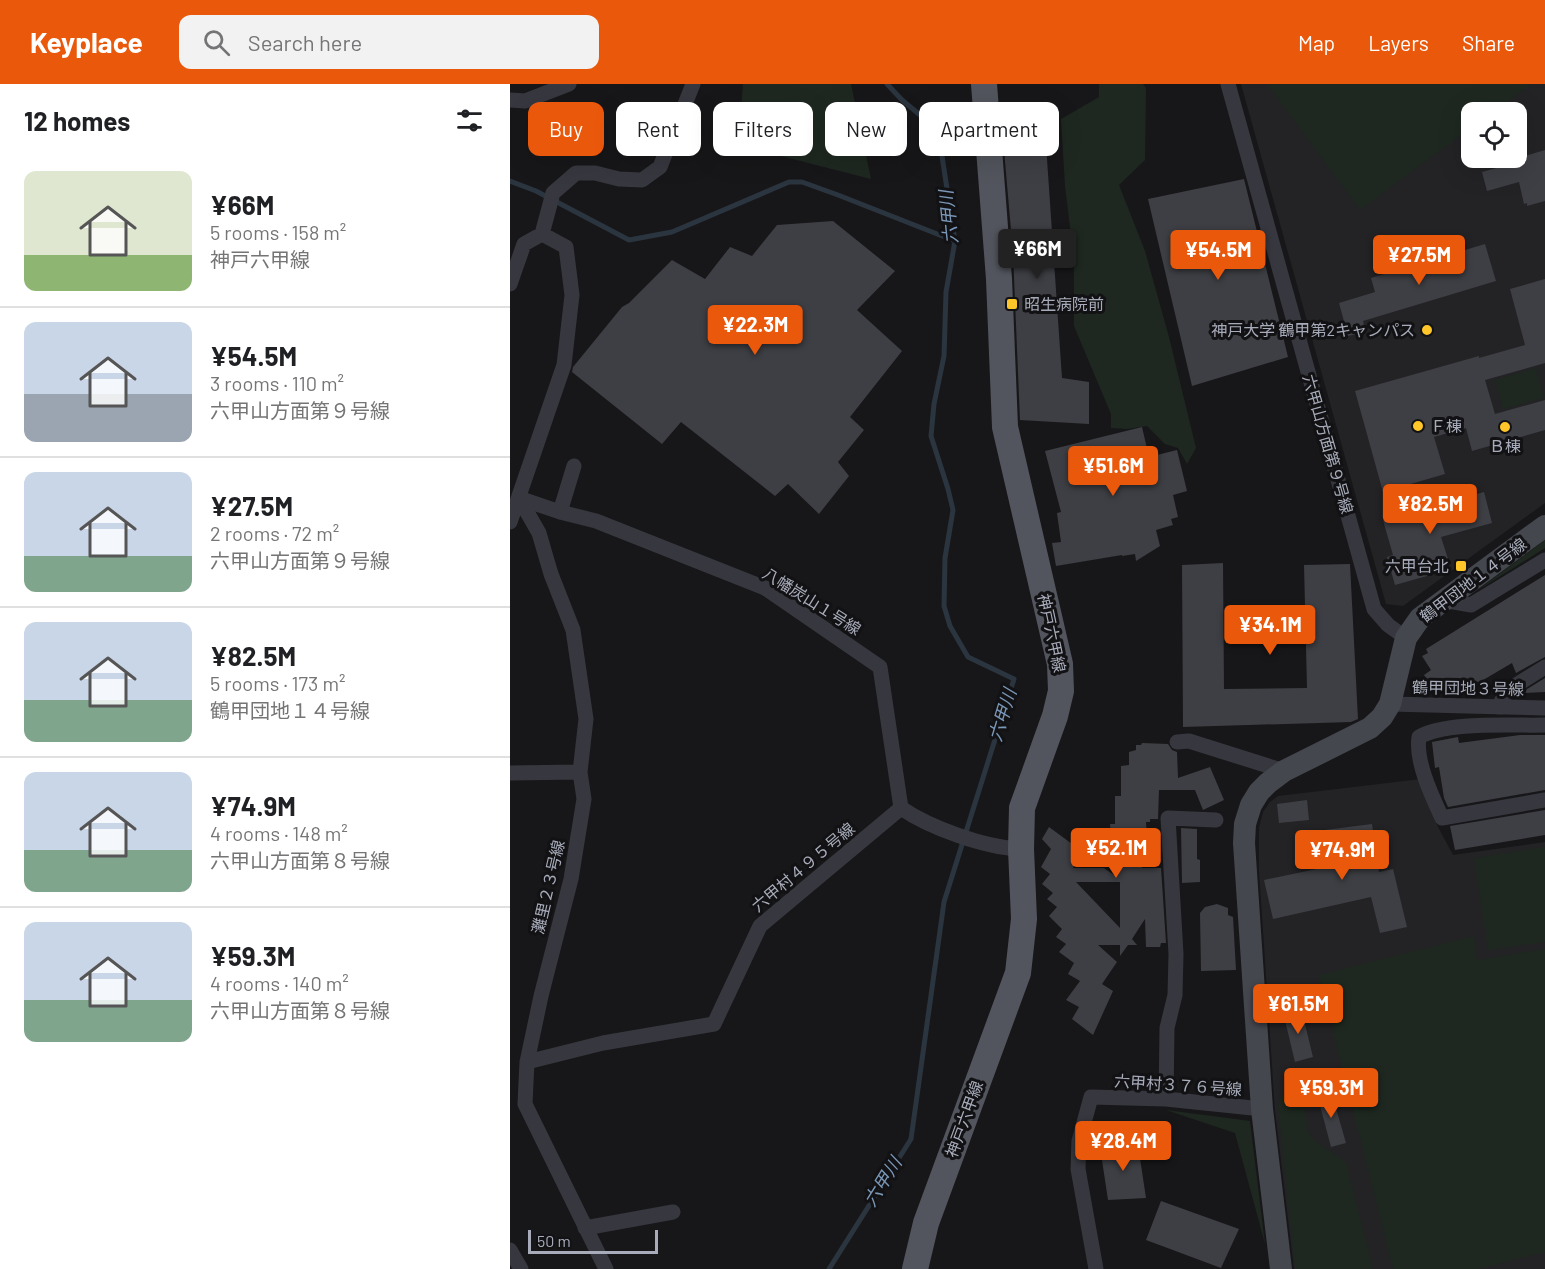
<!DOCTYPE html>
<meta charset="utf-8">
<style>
:root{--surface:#fff;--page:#f2f2f2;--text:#202124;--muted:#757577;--line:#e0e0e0;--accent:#ea580c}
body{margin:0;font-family:Barlow,"Noto Sans JP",sans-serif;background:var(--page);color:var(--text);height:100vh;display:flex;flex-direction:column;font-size:22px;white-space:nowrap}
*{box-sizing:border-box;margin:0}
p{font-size:20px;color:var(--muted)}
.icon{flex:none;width:33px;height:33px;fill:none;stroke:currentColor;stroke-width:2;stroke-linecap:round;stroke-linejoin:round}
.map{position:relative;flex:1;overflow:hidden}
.side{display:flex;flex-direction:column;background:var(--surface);width:510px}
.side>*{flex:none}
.top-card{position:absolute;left:18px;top:18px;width:570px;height:54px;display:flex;gap:12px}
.buttons{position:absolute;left:951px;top:18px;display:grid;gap:12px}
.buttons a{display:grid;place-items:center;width:66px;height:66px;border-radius:12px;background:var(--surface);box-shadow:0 6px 24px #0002;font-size:30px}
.scale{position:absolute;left:18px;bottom:15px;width:130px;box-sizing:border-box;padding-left:6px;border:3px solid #a8acba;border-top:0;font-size:16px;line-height:21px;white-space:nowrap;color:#a8acba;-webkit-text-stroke:4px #121214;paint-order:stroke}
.price{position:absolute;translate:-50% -51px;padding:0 14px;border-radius:6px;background:var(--accent);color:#fff;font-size:20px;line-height:39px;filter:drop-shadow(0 2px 3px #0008)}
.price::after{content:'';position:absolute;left:50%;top:36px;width:18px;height:14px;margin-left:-9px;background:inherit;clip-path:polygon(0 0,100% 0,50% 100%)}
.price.current{background:#222;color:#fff}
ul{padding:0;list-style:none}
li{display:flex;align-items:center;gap:18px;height:150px;padding:0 24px}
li+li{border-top:2px solid var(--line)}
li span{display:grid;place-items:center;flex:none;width:168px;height:120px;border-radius:12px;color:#555}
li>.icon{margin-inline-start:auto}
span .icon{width:72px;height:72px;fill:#fffc;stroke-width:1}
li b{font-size:26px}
h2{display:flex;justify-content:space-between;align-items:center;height:72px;padding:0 24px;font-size:26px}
.tag{padding:0 21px;border-radius:12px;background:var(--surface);box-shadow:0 6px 24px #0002;font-size:21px;line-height:54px}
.tag.current{background:var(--accent);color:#fff}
header{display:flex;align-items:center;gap:36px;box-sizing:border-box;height:84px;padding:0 30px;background:var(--accent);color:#fff}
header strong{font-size:28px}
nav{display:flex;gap:33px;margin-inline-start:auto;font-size:21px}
.search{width:420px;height:54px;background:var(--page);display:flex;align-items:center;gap:15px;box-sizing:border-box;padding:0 21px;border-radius:12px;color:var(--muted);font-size:22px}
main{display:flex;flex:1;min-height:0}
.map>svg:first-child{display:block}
.built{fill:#232326;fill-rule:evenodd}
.green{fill:#1e2820}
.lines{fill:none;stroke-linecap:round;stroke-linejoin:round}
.stream{stroke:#2b353f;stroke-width:5}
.building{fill:#3e3f44;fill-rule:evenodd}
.street{stroke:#37383f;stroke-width:15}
.secondary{stroke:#45474f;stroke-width:22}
.primary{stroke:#53555e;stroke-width:26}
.poi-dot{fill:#ffc629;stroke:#121214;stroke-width:2}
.labels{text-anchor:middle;stroke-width:6;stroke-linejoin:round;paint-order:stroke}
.poi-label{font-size:16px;fill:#a8acba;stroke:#121214;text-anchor:start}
.street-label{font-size:16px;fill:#a8acba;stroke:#121214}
.water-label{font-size:18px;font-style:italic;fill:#7b98b9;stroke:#121214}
</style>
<header>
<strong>Keyplace</strong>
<div class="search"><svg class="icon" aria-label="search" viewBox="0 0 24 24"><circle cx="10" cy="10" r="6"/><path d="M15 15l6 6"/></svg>Search here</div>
<nav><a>Map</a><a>Layers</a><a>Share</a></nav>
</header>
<main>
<section class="side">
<h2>12 homes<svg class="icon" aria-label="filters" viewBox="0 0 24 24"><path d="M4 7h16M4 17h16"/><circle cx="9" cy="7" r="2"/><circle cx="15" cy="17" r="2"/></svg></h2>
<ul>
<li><span style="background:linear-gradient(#dfe7d0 70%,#8fb573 0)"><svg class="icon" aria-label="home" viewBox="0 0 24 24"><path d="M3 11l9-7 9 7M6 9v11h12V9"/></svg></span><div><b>¥66M</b><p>5 rooms · 158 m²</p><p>神戸六甲線</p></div></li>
<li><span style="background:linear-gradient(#c9d6e8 60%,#9aa5b1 0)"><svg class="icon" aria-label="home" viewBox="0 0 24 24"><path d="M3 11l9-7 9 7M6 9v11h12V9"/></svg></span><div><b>¥54.5M</b><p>3 rooms · 110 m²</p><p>六甲山方面第９号線</p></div></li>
<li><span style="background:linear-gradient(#c9d6e8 70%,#7fa58c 0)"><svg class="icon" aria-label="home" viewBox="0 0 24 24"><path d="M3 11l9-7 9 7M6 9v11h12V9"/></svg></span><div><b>¥27.5M</b><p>2 rooms · 72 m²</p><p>六甲山方面第９号線</p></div></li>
<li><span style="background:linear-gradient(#c9d6e8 65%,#7fa58c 0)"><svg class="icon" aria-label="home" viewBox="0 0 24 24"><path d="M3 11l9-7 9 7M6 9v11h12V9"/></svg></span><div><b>¥82.5M</b><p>5 rooms · 173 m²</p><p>鶴甲団地１４号線</p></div></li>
<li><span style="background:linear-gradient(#c9d6e8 65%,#7fa58c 0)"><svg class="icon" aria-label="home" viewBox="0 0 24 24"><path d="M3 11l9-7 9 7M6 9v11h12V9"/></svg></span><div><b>¥74.9M</b><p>4 rooms · 148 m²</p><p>六甲山方面第８号線</p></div></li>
<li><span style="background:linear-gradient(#c9d6e8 65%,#7fa58c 0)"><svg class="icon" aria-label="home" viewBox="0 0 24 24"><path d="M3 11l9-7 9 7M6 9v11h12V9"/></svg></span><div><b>¥59.3M</b><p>4 rooms · 140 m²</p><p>六甲山方面第８号線</p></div></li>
</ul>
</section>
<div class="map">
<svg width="1035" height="1185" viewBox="0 0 1035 1185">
<rect width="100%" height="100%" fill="#171719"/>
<path class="built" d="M731 0H1035V419L893 522 876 520ZM962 28H1006V74H962Z
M911 695 927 741 943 771 1035 758V1185H784L765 1027 749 787V744L753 728 760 718 768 712Z"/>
<path class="green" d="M233 0H341L361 95 228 61Z
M589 0H633L636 4 635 76 609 101 635 167 659 253 686 364 677 380 668 364 655 360 637 342 617 345 601 344V330L564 242V176L555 102 551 35 589 13Z
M757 0H1022L983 28H962L961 44 850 126Z
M1026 284 1034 314 993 325 985 296Z
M1035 456V464L968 506Z
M1035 763V858L978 866 964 774Z
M964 852 967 876 1035 865V1168L968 1185H883L809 891Z
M784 1007 793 1012C795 1026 795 1047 805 1057 815 1066 827 1069 836 1079L863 1185H785L768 1023 771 1011Z
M656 1026 740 1037 755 1160 725 1049Z"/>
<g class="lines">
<path class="stream" d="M0 97 26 107 119 156 162 148 279 98H292L328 111 445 157
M319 1185 401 1055 434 818 504 595 458 573 440 542 434 522 435 474 443 426 438 405 421 352 424 320 434 272 436 208 445 157 428 46 392 16 377 0"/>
</g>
<path class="building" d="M491 31H534L552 294 579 298V340L510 336 503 169Z
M1035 66V117L1017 122V119L1014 120 1009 98 977 107 972 88 1012 77 1011 73Z
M734 95 778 273 682 302 638 115Z
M323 137 385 187 347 226 392 267 340 333 354 346 328 378 339 392 309 430 278 400 265 412 171 338 152 360 62 288 63 283 112 223 119 219 162 176 195 195 220 163 242 172 267 141Z
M975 160 986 197 853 237 856 248 838 252 829 219 865 208 861 194Z
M1035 195V279L975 296 985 330 1035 316V346L962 367 956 344 924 353 935 390 873 408 845 307 969 272V274L1015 261 1000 205Z
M632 343 639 373 667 366 677 407 663 411 668 433 661 435 663 441 646 446 650 462 626 477 625 470 612 472V471L546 482 542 459 551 458 547 429 551 428 535 367Z
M974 408 982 439 931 453 939 478 923 483 924 490 885 501 877 473 883 471 873 436Z
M713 479 714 605 797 604 794 481 840 480 848 635 841 638 673 643 672 481Z
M1035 491V573L1006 589 1002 579 963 602 957 594 942 604 938 598 932 602 929 598 922 603 914 591 921 586 912 572 918 569 916 565Z
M1035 594V608L1015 609 1014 607Z
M1010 651H1035V706L938 723 934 714 929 683 925 684 922 658 948 653 949 659Z
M632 659 658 660 662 666 667 668 668 694 700 683 714 716 693 726 685 706H649L648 735H640V738H636L637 753 632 752V784H651L656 859H651L650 863H636L635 835 622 855 627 861H618L610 872V861H588L607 878 592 900 603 907 583 951 562 935 569 923 556 916 570 897 558 890 564 879 549 868 556 860 546 853 552 845 539 832 547 823 537 815 543 809 532 800 540 790 531 783 541 765 532 755 539 743 573 768 563 784H594L604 791 600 740H605V712H611V682L619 681V668L626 666V661H631ZM566 798H610V844Z
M797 716 799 736 769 739 767 720Z
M1035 726V751L945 766 940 742Z
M862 740 869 788 883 785 897 843 870 849 861 813 763 835 754 796 821 782 815 746Z
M671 744 687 745V775L690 776V798L672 799Z
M707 820 718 824V831L723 833 726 886 691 887 690 829 695 823Z
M791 924 803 973 785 978 773 928Z
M821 1007 836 1059 821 1063 807 1010Z
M628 1061 636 1114 598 1116 590 1063Z
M651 1117 729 1145 711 1184 636 1156Z"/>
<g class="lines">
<path class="street" d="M718 0 864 525 878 541 896 554
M0 16 15 17 59 0
M32 150 43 109 66 89H85L109 95 132 96 150 83 183 0
M0 200 14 160 32 150 56 163 62 211 54 281 0 438
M9 414 29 449 41 490 63 546 76 635 70 688 74 715 61 795 31 912 17 978 15 1020 96 1185
M9 414 50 428 86 437 255 504 370 583 391 724
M50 428 64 382
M933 516 961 521 1035 476
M880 620 1035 624
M988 623 998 606 1035 583
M1035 641C1001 642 937 637 909 653 905 677 922 712 932 734L1035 716
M667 658 679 657 774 687
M0 689 70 688
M391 724C420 744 476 764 511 765
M17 978 93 959 204 940 250 842 391 724
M656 1015 657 944 665 911 666 870 658 734 706 736
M75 1144 163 1128
M0 1166 11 1185
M586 1185 568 1085 569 1057 581 1013 656 1015 752 1025"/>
<path class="secondary" d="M771 1185 752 1025 734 759 735 740 741 721 749 708 758 699 774 687 860 644 872 633 880 620 896 554 910 534 1035 442"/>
<path class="primary" d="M405 1185 416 1139 508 889 514 835 511 765 512 724 545 632 551 607 550 580 495 343 489 195 474 0"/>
</g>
<g class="poi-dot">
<rect x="496" y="214" width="12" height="12" rx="3"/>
<circle cx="917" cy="246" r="6"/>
<circle cx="908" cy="342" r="6"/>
<circle cx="995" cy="343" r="6"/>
<rect x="945" y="476" width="12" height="12" rx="3"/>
</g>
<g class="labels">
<g class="poi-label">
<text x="514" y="226">昭生病院前</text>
<text x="905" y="252" text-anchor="end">神戸大学 鶴甲第2キャンパス</text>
<text x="920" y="348">Ｆ棟</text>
<text x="995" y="368" text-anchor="middle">Ｂ棟</text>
<text x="939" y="488" text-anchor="end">六甲台北</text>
</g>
<g class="street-label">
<text transform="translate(818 360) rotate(74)" y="6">六甲山方面第９号線</text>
<text transform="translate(963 496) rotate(-37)" y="6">鶴甲団地１４号線</text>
<text transform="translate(302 517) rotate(32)" y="6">八幡炭山１号線</text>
<text transform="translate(542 549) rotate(78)" y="6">神戸六甲線</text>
<text transform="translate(958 604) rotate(1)" y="6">鶴甲団地３号線</text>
<text transform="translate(293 783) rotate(-40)" y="6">六甲村４９５号線</text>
<text transform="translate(38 803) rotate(-77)" y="6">灘里２３号線</text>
<text transform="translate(668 1001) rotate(4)" y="6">六甲村３７６号線</text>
<text transform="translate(454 1035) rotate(-70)" y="6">神戸六甲線</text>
</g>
<g class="water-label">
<text transform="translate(439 133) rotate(-96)" y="6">六甲川</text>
<text transform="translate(493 631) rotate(-73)" y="6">六甲川</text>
<text transform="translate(373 1098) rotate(-58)" y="6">六甲川</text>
</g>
</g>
</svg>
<div class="buttons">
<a><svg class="icon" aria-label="locate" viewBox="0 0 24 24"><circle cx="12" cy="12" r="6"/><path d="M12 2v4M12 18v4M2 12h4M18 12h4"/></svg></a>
</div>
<div class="scale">50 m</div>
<b class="price current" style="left:527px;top:196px">¥66M</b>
<b class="price" style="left:708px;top:197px">¥54.5M</b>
<b class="price" style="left:909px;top:202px">¥27.5M</b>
<b class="price" style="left:245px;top:272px">¥22.3M</b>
<b class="price" style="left:603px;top:413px">¥51.6M</b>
<b class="price" style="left:920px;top:451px">¥82.5M</b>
<b class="price" style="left:760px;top:572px">¥34.1M</b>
<b class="price" style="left:606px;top:795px">¥52.1M</b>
<b class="price" style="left:832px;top:797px">¥74.9M</b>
<b class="price" style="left:788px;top:951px">¥61.5M</b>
<b class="price" style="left:821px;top:1035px">¥59.3M</b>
<b class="price" style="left:613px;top:1088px">¥28.4M</b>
<div class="top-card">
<a class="tag current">Buy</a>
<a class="tag">Rent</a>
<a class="tag">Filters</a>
<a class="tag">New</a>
<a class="tag">Apartment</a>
</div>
</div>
</main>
